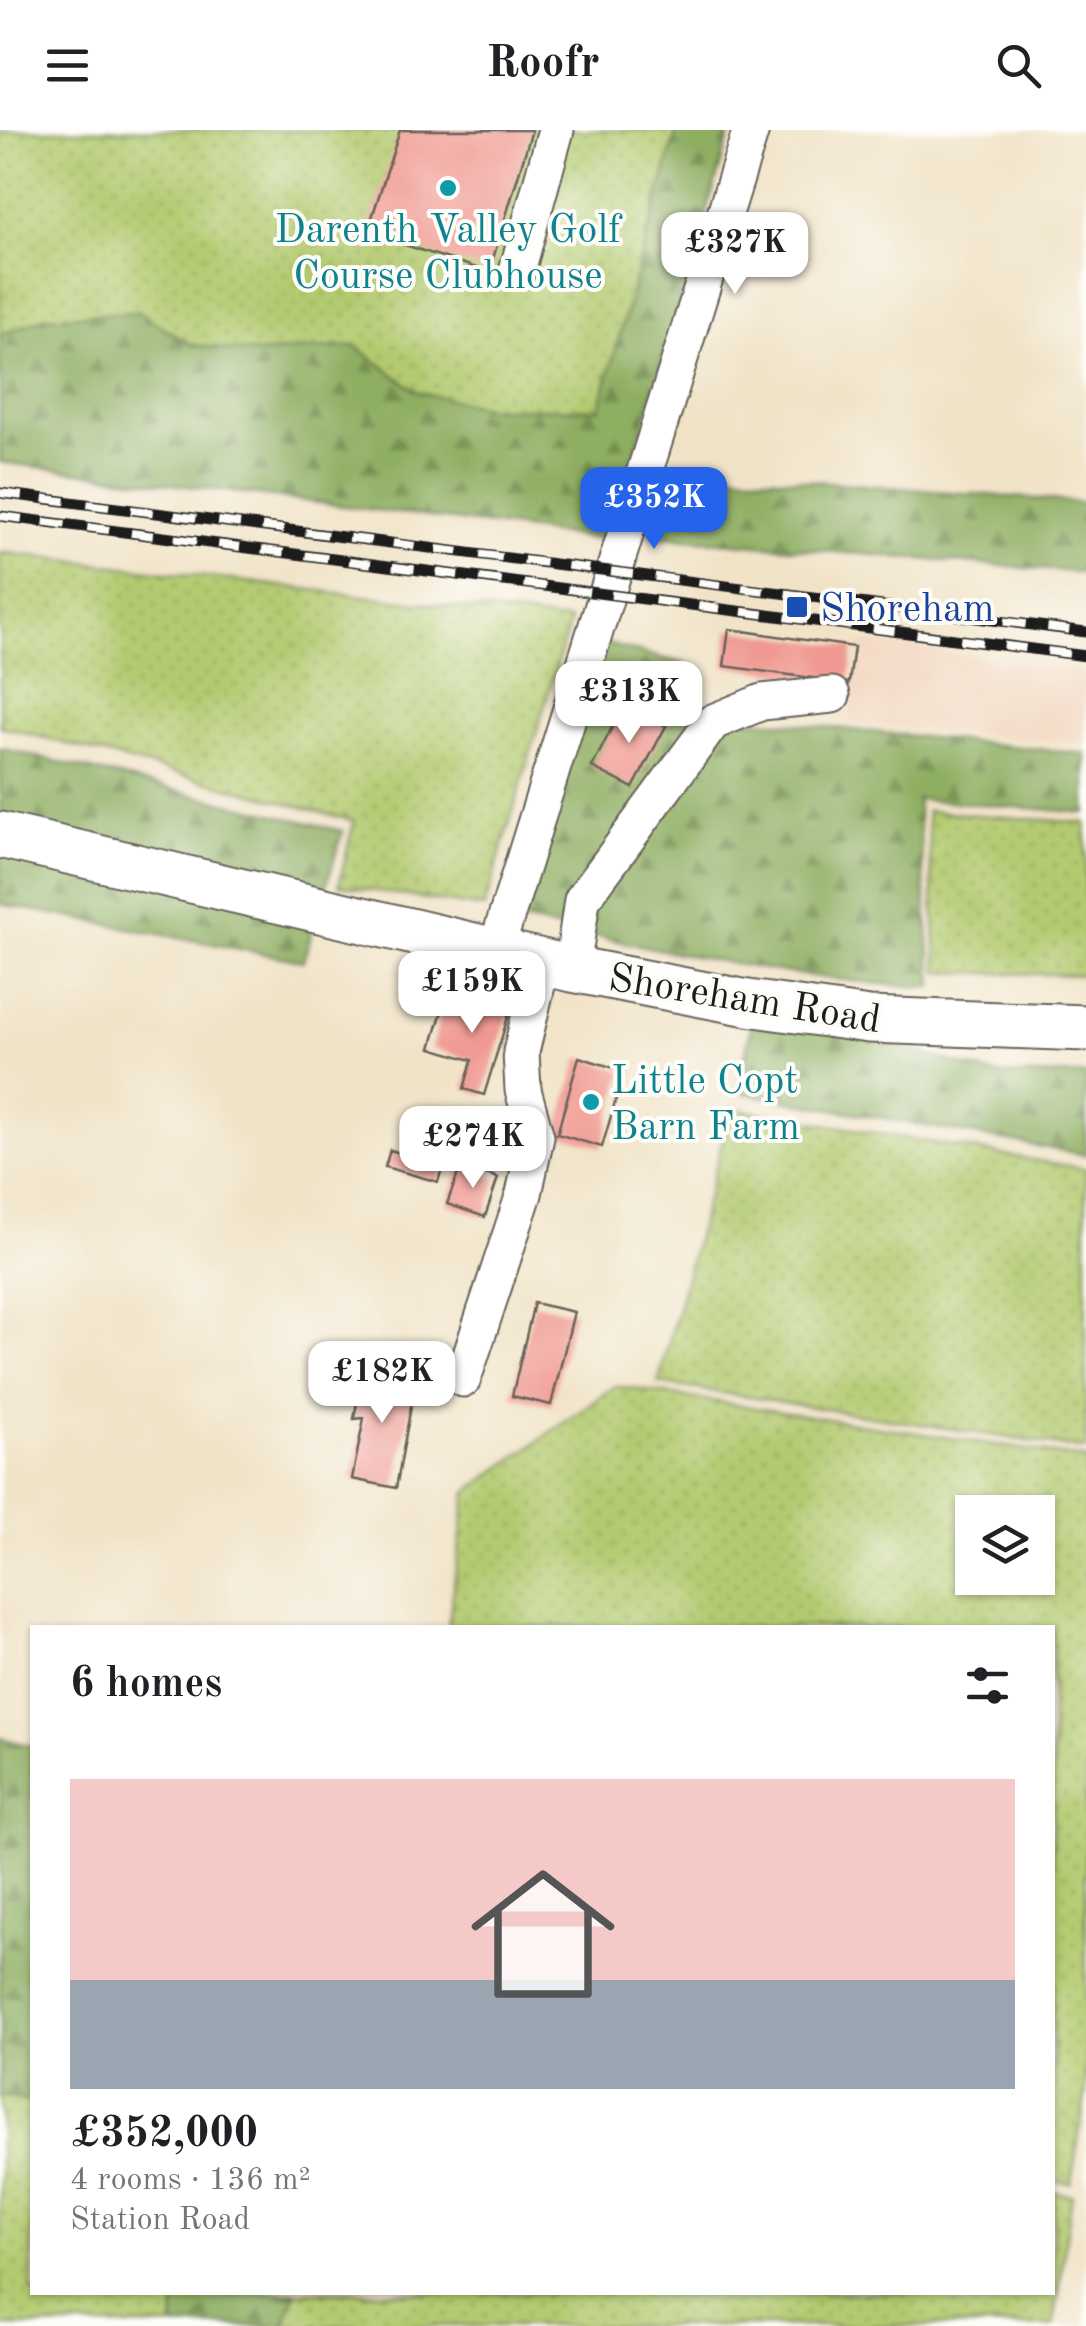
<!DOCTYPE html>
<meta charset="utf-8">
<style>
:root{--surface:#fff;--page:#f2f2f2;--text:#202124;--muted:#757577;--line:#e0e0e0;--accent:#2563eb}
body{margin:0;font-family:"Old Standard TT",serif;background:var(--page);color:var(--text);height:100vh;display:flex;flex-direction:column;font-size:38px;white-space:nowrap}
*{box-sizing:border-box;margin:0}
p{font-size:32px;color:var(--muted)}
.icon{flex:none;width:55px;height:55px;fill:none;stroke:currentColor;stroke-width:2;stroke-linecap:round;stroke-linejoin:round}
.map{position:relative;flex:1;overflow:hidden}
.details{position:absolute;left:30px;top:1495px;width:1025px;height:670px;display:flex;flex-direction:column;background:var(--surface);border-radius:0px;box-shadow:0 2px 8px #0004}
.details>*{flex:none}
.controls{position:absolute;left:955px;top:1365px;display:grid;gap:20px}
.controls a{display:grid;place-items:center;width:100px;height:100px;border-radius:0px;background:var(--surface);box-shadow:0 2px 8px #0004;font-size:50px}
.price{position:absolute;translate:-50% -85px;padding:0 22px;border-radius:20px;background:#fff;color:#222;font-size:32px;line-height:65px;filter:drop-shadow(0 2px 5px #0008)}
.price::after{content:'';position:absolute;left:50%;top:60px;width:30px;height:22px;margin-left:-15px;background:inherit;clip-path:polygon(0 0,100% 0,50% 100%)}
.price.current{background:var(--accent);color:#fff}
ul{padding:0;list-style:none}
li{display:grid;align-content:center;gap:20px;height:530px;padding:0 40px}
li+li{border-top:2px solid var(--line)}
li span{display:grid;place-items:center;height:310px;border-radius:0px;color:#555}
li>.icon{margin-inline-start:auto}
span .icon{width:180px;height:180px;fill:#fffc;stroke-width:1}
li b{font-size:42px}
h2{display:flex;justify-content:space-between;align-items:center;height:120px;padding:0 40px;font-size:42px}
header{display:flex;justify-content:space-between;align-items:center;height:130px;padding:0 40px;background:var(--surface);font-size:45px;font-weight:700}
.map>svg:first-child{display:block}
.built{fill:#f2d5bd}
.grass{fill:url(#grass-dots);stroke:#687346;stroke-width:2.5;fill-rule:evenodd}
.forest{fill:url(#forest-firs);stroke:#55653f;stroke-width:2.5}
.building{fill:#f09992}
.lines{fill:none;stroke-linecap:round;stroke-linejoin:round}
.minor-casing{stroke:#676258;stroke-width:39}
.major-casing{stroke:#676258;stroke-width:49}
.minor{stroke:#fff;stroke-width:35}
.major{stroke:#fff;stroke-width:45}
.rail-casing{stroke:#1c1c1c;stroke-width:11}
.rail{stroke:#fdfcf7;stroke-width:8;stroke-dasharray:22;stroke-linecap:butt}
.culture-dot{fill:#0f9aa8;stroke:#fdfcf7;stroke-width:4}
.transit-dot{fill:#1a4fb4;stroke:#fdfcf7;stroke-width:4}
.labels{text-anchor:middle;stroke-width:8;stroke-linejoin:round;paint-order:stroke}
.culture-label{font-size:40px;fill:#0d838f;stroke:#fdfcf7}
.transit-label{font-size:40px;fill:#164399;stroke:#fdfcf7;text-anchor:start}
.street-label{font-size:40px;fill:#1c1c1c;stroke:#fdfcf7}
</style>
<header><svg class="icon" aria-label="menu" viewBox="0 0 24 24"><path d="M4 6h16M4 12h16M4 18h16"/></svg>Roofr<svg class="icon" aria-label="search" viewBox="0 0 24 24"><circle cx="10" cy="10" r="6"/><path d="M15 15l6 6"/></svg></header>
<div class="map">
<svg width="1086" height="2196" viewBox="0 0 1086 2196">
<defs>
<pattern id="grass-dots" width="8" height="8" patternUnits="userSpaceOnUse" patternTransform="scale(2.5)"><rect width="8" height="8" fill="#b3ca6f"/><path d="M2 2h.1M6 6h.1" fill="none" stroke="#99ad60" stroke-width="1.8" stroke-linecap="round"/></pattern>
<pattern id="forest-firs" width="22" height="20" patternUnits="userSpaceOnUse" patternTransform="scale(2.5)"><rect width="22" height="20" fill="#8eae62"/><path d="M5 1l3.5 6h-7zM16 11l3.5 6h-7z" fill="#738d50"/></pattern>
</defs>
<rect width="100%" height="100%" fill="#fdfcf7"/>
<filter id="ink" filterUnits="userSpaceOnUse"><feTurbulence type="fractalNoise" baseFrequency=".01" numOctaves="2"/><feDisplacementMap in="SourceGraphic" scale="20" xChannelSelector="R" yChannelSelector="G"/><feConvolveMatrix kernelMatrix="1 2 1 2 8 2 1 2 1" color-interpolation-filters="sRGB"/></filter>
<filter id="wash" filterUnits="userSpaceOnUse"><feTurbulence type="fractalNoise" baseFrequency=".0048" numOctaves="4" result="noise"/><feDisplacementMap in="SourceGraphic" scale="40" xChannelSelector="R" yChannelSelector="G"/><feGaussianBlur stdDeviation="2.25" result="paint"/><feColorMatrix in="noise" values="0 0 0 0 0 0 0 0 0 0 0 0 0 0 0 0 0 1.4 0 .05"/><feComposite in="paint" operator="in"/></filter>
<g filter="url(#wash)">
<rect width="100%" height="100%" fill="#f1e3c7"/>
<path class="built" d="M860 511 1086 541V614L850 593Z"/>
<path class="grass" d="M0 0H731L609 410 0 332Z
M0 422 570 491 484 778 339 755 354 691 0 596Z
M927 681 1086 693V845L938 842Z
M731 978 1086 1039V1320L658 1253Z
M615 1256 1086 1329V1962L1071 2053 1052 2050V1498L448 1497 467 1362ZM972 1382H1038V1448H972Z
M0 1966 32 1972V2162L177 2163 173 2196H0Z
M1053 2062 1072 2065 1054 2196H282L290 2162H1052Z"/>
<path class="forest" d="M677 0H731L609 410 0 332V205L45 187 138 182 192 215 256 223 355 216 418 262 488 278 599 279Z
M667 339 1086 373V443L651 406Z
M604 513 686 534 701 584 1086 624V683L917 669 933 857C792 852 654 817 516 790Z
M0 618 343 701 303 831 0 774Z
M753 885 866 907 997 945H1086V1025L738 962Z
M0 1608 32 1616V1972L0 1966Z
M177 2163V2162L296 2163 284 2196H173Z"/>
<g id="blocks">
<path class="building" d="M400 0H532L489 142 367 103Z
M729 499 854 517 849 553 724 536Z
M624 574 666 596 633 658 592 637Z
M448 861 510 880 484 965 464 959 472 930 431 918Z
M579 927 624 941 602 1017 557 1004Z
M390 1020 443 1035 438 1052 385 1037Z
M461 1035 498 1048 485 1087 447 1074Z
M534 1173 574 1182 551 1275 512 1266Z
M363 1239 416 1249 396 1358 352 1349 364 1288 354 1289Z"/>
</g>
</g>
<g filter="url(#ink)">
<use href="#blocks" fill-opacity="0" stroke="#676258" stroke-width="2.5"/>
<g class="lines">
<defs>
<path id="minor" d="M517 141 556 0
M496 820 751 0
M572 839 582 770 713 592 762 572 832 565
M463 1249 524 1064 536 1007 523 960 521 922 543 830"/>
<path id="major" d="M0 705 572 839 748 873 869 890 1086 898"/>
</defs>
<use href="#minor" class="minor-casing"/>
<use href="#major" class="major-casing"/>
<use href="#minor" class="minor"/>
<use href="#major" class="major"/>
<defs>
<path id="rail" d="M0 363 1086 502
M0 386 1086 526"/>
</defs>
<use href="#rail" class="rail-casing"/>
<use href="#rail" class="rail"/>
</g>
</g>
<g class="culture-dot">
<circle cx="448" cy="58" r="10"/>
<circle cx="591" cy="972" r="10"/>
</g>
<rect class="transit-dot" x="785" y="465" width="24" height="24" rx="5"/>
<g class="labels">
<g class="culture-label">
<text x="448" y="112">Darenth Valley Golf<tspan x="448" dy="46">Course Clubhouse</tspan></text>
<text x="611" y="963" text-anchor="start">Little Copt<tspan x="611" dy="46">Barn Farm</tspan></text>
</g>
<g class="transit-label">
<text x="820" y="491">Shoreham</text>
</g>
<g class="street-label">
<text transform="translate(745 867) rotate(9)" y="14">Shoreham Road</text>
</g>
</g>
</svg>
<div class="controls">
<a><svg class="icon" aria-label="layers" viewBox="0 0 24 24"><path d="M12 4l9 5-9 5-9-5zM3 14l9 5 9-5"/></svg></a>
</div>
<b class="price" style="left:735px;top:167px">£327K</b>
<b class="price current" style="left:654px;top:422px">£352K</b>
<b class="price" style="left:629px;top:616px">£313K</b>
<b class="price" style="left:472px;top:906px">£159K</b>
<b class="price" style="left:473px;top:1061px">£274K</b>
<b class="price" style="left:382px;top:1296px">£182K</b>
<section class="details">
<h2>6 homes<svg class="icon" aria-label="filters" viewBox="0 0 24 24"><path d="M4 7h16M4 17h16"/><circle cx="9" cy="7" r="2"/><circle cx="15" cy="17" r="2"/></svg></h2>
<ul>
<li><span style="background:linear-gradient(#f6c9c9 65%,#9aa5b1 0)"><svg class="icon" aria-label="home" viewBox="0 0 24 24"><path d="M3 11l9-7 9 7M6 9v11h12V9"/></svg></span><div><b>£352,000</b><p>4 rooms · 136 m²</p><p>Station Road</p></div></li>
</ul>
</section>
</div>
